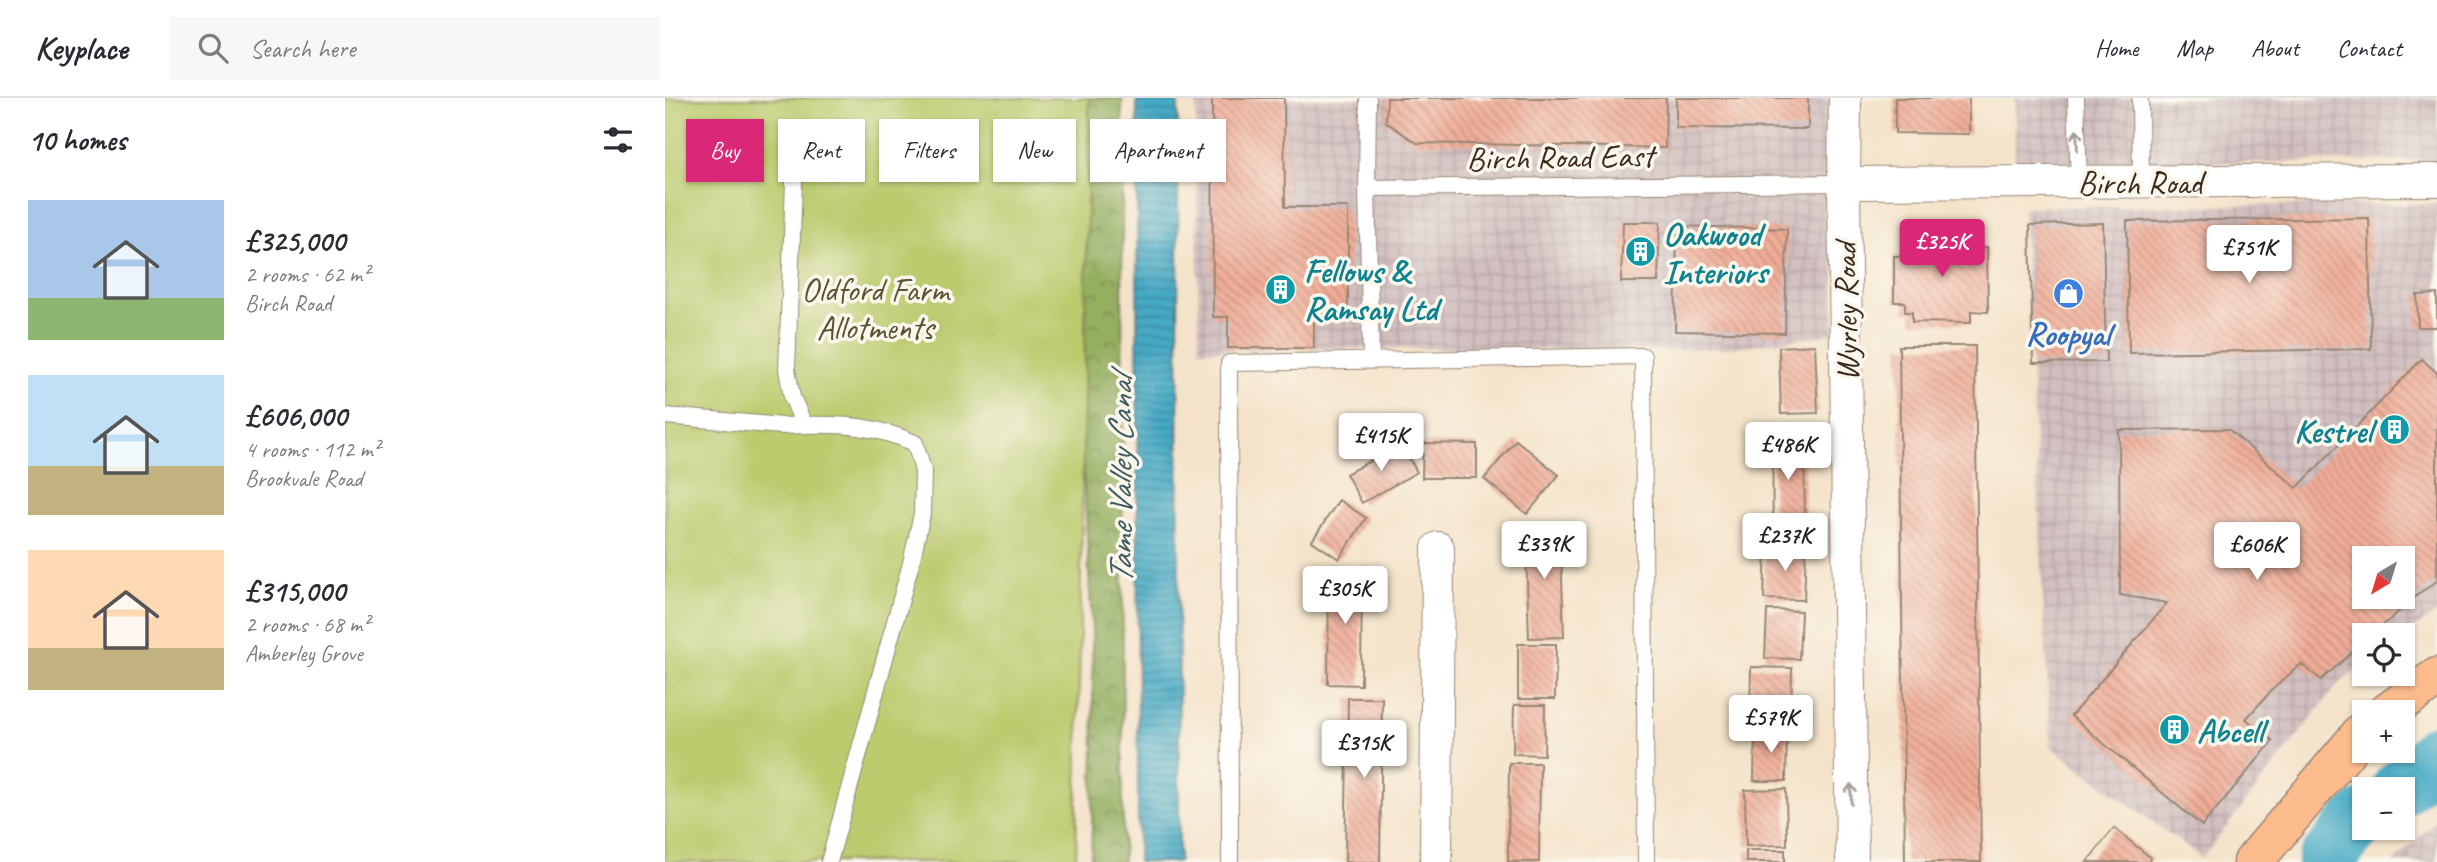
<!DOCTYPE html>
<meta charset="utf-8">
<style>
:root{--surface:#fff;--page:#f7f7f7;--text:#2b2b33;--muted:#7c7c81;--line:#e1e1e2;--accent:#db2777}
body{margin:0;font-family:Caveat,sans-serif;background:var(--page);color:var(--text);height:100vh;display:flex;flex-direction:column;font-size:26px;white-space:nowrap}
*{box-sizing:border-box;margin:0}
p{font-size:23px;color:var(--muted)}
.icon{flex:none;width:38px;height:38px;fill:none;stroke:currentColor;stroke-width:2;stroke-linecap:round;stroke-linejoin:round}
.map{position:relative;flex:1;overflow:hidden}
.side{display:flex;flex-direction:column;background:var(--surface);width:665px}
.side>*{flex:none}
.guide{position:absolute;left:21px;top:21px;width:665px;height:63px;display:flex;gap:14px}
.needle{width:46px;rotate:218deg}
.controls{position:absolute;left:1687px;top:448px;display:grid;gap:14px}
.controls a{display:grid;place-items:center;width:63px;height:63px;border-radius:0px;background:var(--surface);box-shadow:0 2px 5px #0004;font-size:35px}
.price{position:absolute;translate:-50% -60px;padding:0 16px;border-radius:7px;background:#fff;color:#222;font-size:23px;line-height:46px;filter:drop-shadow(0 2px 4px #0008)}
.price::after{content:'';position:absolute;left:50%;top:42px;width:21px;height:16px;margin-left:-10px;background:inherit;clip-path:polygon(0 0,100% 0,50% 100%)}
.price.selected{background:var(--accent);color:#fff}
ul{padding:0;list-style:none}
li{display:flex;align-items:center;gap:21px;height:175px;padding:0 28px}
li span{display:grid;place-items:center;flex:none;width:196px;height:140px;border-radius:0px;color:#555}
li>.icon{margin-inline-start:auto}
span .icon{width:84px;height:84px;fill:#fffc;stroke-width:1}
li b{font-size:30px}
h2{display:flex;justify-content:space-between;align-items:center;height:84px;padding:0 28px;font-size:30px}
.chip{padding:0 24px;border-radius:0px;background:var(--surface);box-shadow:0 2px 5px #0004;font-size:24px;line-height:63px}
.chip.selected{background:var(--accent);color:#fff}
header{display:flex;align-items:center;gap:42px;box-sizing:border-box;height:98px;padding:0 35px;background:var(--surface);border-bottom:2px solid var(--line)}
header strong{font-size:33px}
nav{display:flex;gap:38px;margin-inline-start:auto;font-size:24px}
.search{width:490px;height:63px;background:var(--page);display:flex;align-items:center;gap:18px;box-sizing:border-box;padding:0 24px;border-radius:0px;color:var(--muted);font-size:26px}
main{display:flex;flex:1;min-height:0}
.map>svg:first-child{display:block}
.industrial{fill:url(#industrial-grid);fill-rule:evenodd}
.forest{fill:url(#forest-crowns);stroke:#686c40;stroke-width:2}
.garden{fill:#bbcb6e;stroke:#7b7a46;stroke-width:2}
.water{fill:url(#water-rules);stroke:#406a72;stroke-width:2}
.lines{fill:none;stroke-linecap:round;stroke-linejoin:round}
.river{stroke:#46aac5;stroke-width:56}
.building{fill:url(#building-back-hatch);fill-rule:evenodd}
.lane-casing{stroke:#988674;stroke-width:18}
.street-casing{stroke:#988674;stroke-width:34}
.primary-casing{stroke:#988674;stroke-width:41}
.lane{stroke:#fff;stroke-width:16}
.street{stroke:#fff;stroke-width:32}
.primary{stroke:#fbbb8d;stroke-width:38}
.oneway{stroke:#a79f9a}
.labels{text-anchor:middle;stroke-width:7;stroke-linejoin:round;paint-order:stroke}
.street-label{font-size:33px;fill:#3b2a1e;stroke:#fbf7ec}
.culture-label{font-size:33px;font-weight:bold;fill:#0d838f;stroke:#fbf7ec;text-anchor:start}
.park-label{font-size:33px;fill:#5b5232;stroke:#fbf7ec}
.shop-label{font-size:33px;font-weight:bold;fill:#366cbe;stroke:#fbf7ec}
.water-label{font-size:35px;font-style:italic;fill:#3f5d61;stroke:#fbf7ec}
</style>
<header>
<strong>Keyplace</strong>
<div class="search"><svg class="icon" aria-label="search" viewBox="0 0 24 24"><circle cx="10" cy="10" r="6"/><path d="M15 15l6 6"/></svg>Search here</div>
<nav><a>Home</a><a>Map</a><a>About</a><a>Contact</a></nav>
</header>
<main>
<section class="side">
<h2>10 homes<svg class="icon" aria-label="filters" viewBox="0 0 24 24"><path d="M4 7h16M4 17h16"/><circle cx="9" cy="7" r="2"/><circle cx="15" cy="17" r="2"/></svg></h2>
<ul>
<li><span style="background:linear-gradient(#a9c7e8 70%,#8fb573 0)"><svg class="icon" aria-label="home" viewBox="0 0 24 24"><path d="M3 11l9-7 9 7M6 9v11h12V9"/></svg></span><div><b>£325,000</b><p>2 rooms · 62 m²</p><p>Birch Road</p></div></li>
<li><span style="background:linear-gradient(#bfe0f5 65%,#c2b280 0)"><svg class="icon" aria-label="home" viewBox="0 0 24 24"><path d="M3 11l9-7 9 7M6 9v11h12V9"/></svg></span><div><b>£606,000</b><p>4 rooms · 112 m²</p><p>Brookvale Road</p></div></li>
<li><span style="background:linear-gradient(#ffd9b3 70%,#c2b280 0)"><svg class="icon" aria-label="home" viewBox="0 0 24 24"><path d="M3 11l9-7 9 7M6 9v11h12V9"/></svg></span><div><b>£315,000</b><p>2 rooms · 68 m²</p><p>Amberley Grove</p></div></li>
</ul>
</section>
<div class="map">
<svg width="1772" height="764" viewBox="0 0 1772 764">
<defs>
<pattern id="industrial-grid" width="8" height="8" patternUnits="userSpaceOnUse" patternTransform="scale(1.75)"><rect width="8" height="8" fill="#d2bfc0"/><path d="M0 4h8M4 0v8" fill="none" stroke="#b5a4a5"/></pattern>
<pattern id="forest-crowns" width="20" height="18" patternUnits="userSpaceOnUse" patternTransform="scale(1.75)"><rect width="20" height="18" fill="#94af61"/><path d="M2 6a3 3 0 1 1 6 0M12 15a3 3 0 1 1 6 0" fill="none" stroke="#7a8f4f"/></pattern>
<pattern id="water-rules" width="6" height="5" patternUnits="userSpaceOnUse" patternTransform="scale(1.75)"><rect width="6" height="5" fill="#46aac5"/><path d="M0 2.5h6" fill="none" stroke="#3c8b9f"/></pattern>
<pattern id="building-back-hatch" width="6" height="6" patternUnits="userSpaceOnUse" patternTransform="scale(1.75)"><rect width="6" height="6" fill="#f0ad98"/><path d="M-1 5l2 2M0 0l6 6M5-1l2 2" fill="none" stroke="#c48d7b"/></pattern>
</defs>
<rect width="100%" height="100%" fill="#fbf7ec"/>
<filter id="ink" filterUnits="userSpaceOnUse"><feTurbulence type="fractalNoise" baseFrequency=".0143" numOctaves="2"/><feDisplacementMap in="SourceGraphic" scale="14" xChannelSelector="R" yChannelSelector="G"/><feConvolveMatrix kernelMatrix="1 2 1 2 8 2 1 2 1" color-interpolation-filters="sRGB"/></filter>
<filter id="wash" filterUnits="userSpaceOnUse"><feTurbulence type="fractalNoise" baseFrequency=".00686" numOctaves="4" result="noise"/><feDisplacementMap in="SourceGraphic" scale="28" xChannelSelector="R" yChannelSelector="G"/><feGaussianBlur stdDeviation="1.57" result="paint"/><feColorMatrix in="noise" values="0 0 0 0 0 0 0 0 0 0 0 0 0 0 0 0 0 1.4 0 .05"/><feComposite in="paint" operator="in"/></filter>
<g filter="url(#wash)">
<rect width="100%" height="100%" fill="#f4e3ca"/>
<path class="industrial" d="M531 0H1168L1169 236 1064 250 1005 252 649 250 534 252Z
M1350 0H1772V62L1350 66Z
M1772 106V514L1738 539 1699 537V567L1674 585 1537 760 1386 649 1358 109ZM1699 460H1738V499H1699Z
M1772 721V764H1729Z"/>
<path class="forest" d="M424 0H457L458 764H426L429 649 427 532 418 361Z"/>
<path class="garden" d="M0 0H424L411 764H0Z"/>
<path class="water" d="M472 0H513L514 764H473Z
M1772 625V665L1744 648Z"/>
<g class="lines">
<path class="river" d="M1734 691 1752 676 1772 654
M1660 764 1690 727 1699 719"/>
</g>
<g id="blocks">
<path class="building" d="M547 0H619L620 109H683V219H649V250H563V219H548Z
M722 0H1001L1000 50 752 45 721 24Z
M1011 0H1143V31L1011 30Z
M1230 0H1304V36L1230 35Z
M1704 120 1706 251 1464 255 1462 123Z
M958 124H995L993 184H956Z
M1438 125 1441 264 1368 265 1365 127Z
M1012 128 1122 131 1120 235 1010 233Z
M1247 138 1306 139V149H1322L1323 214 1306 213V225L1247 224V214H1240V204H1229V158H1238V151H1247Z
M1772 196V229H1753L1752 197Z
M1150 247 1153 315 1116 316 1114 249Z
M1234 248H1310L1316 764H1240Z
M1757 261 1772 275V483L1756 494 1707 537H1699V544L1656 582 1636 566 1606 593 1581 621 1608 643 1537 728 1406 618 1502 505 1455 497 1454 332 1563 331 1632 390ZM1699 460H1738V499H1699Z
M1107 329H1139L1140 439 1108 440Z
M851 342 894 377 862 416 819 381Z
M758 345 812 346V380H757Z
M736 346 752 374 697 405 681 376Z
M674 402 701 420 674 461 647 443Z
M895 426 899 539 864 540 860 427Z
M1101 448 1141 450 1139 502 1099 501Z
M664 470H697L696 587 663 586Z
M1102 512 1136 513 1134 561 1100 560Z
M853 546H891L890 601H853Z
M1086 569 1127 570 1126 623 1085 622Z
M683 600H717L715 764H680Z
M849 607H880L879 657 848 656Z
M1090 631H1122L1121 683H1089Z
M844 665H875L874 764H843Z
M1121 691 1122 747 1081 748 1080 692Z
M1449 730 1486 760 1483 764H1422Z
M1081 752H1120V764H1081Z"/>
</g>
</g>
<g filter="url(#ink)">
<use href="#blocks" fill-opacity="0" stroke="#988674" stroke-width="2"/>
<g class="lines">
<defs>
<path id="lane" d="M703 0 702 90 706 262
M1411 0 1414 84
M1475 0 1476 84
M130 58 122 271 127 299 139 327C182 326 210 328 250 345L258 373 257 416 246 465 164 764
M702 90 1179 85
M0 318 117 328 139 327
M565 764 564 265 978 258 981 764"/>
<path id="street" d="M1180 0 1179 85 1187 764
M1179 85 1772 82
M771 764 773 450"/>
<path id="primary" d="M1723 614 1772 579
M1588 764 1699 632"/>
</defs>
<use href="#lane" class="lane-casing"/>
<use href="#street" class="street-casing"/>
<use href="#primary" class="primary-casing"/>
<use href="#lane" class="lane"/>
<use href="#street" class="street"/>
<use href="#primary" class="primary"/>
</g>
<defs><path id="oneway-shaft" d="M-6 0H5M1.5-3L5.5 0L1.5 3" fill="none" stroke-width="1.6" stroke-linecap="round" stroke-linejoin="round" transform="scale(1.75)"/></defs>
<g class="oneway">
<use href="#oneway-shaft" transform="translate(1412 42) rotate(-92)"/>
<use href="#oneway-shaft" transform="translate(1186 696) rotate(-91)"/>
</g>
</g>
<defs>
<symbol id="building-disc" viewBox="-11 -11 22 22"><circle r="9.5" fill="#0f9aa8" stroke="#fbf7ec"/><path d="M-4-6H4V6H1V3H-1V6H-4ZM-2.5-4.3h1.7v1.8h-1.7ZM.8-4.3h1.7v1.8H.8ZM-2.5-1h1.7V.8h-1.7ZM.8-1h1.7V.8H.8Z" fill="#fff"/></symbol>
<symbol id="shop-disc" viewBox="-11 -11 22 22"><circle r="9.5" fill="#3f7fe0" stroke="#fbf7ec"/><path d="M-5-2.5h2.3a2.7 3.5 0 0 1 5.4 0H5L5.5 6h-11ZM-1.5-2.5h3a1.5 2.3 0 0 0-3 0Z" fill="#fff"/></symbol>
</defs>
<g fill-rule="evenodd">
<use href="#building-disc" x="958" y="136" width="35" height="35"/>
<use href="#building-disc" x="598" y="174" width="35" height="35"/>
<use href="#shop-disc" x="1386" y="178" width="35" height="35"/>
<use href="#building-disc" x="1712" y="314" width="35" height="35"/>
<use href="#building-disc" x="1492" y="614" width="35" height="35"/>
</g>
<g class="labels">
<g class="street-label">
<text transform="translate(895 58) rotate(-1)" y="12">Birch Road East</text>
<text x="1475" y="96">Birch Road</text>
<text transform="translate(1180 214) rotate(-91)" y="12">Wyrley Road</text>
</g>
<g class="culture-label">
<text x="998" y="147">Oakwood<tspan x="998" dy="38">Interiors</tspan></text>
<text x="639" y="184">Fellows &amp;<tspan x="639" dy="38">Ramsay Ltd</tspan></text>
<text x="1707" y="344" text-anchor="end">Kestrel</text>
<text x="1532" y="644">Abcell</text>
</g>
<g class="park-label">
<text x="210" y="203">Oldford Farm<tspan x="210" dy="38">Allotments</tspan></text>
</g>
<g class="shop-label">
<text x="1403" y="247">Roopyal</text>
</g>
<g class="water-label">
<text transform="translate(455 382) rotate(-90)" y="12">Tame Valley Canal</text>
</g>
</g>
</svg>
<div class="controls">
<a><svg class="needle" viewBox="-14 -14 28 28"><path d="M0-13l5 13h-10z" fill="#e53935"/><path d="M0 13l5-13h-10z" fill="#7c7c81"/></svg></a>
<a><svg class="icon" aria-label="locate" viewBox="0 0 24 24"><circle cx="12" cy="12" r="6"/><path d="M12 2v4M12 18v4M2 12h4M18 12h4"/></svg></a>
<a>+</a>
<a>−</a>
</div>
<b class="price selected" style="left:1277px;top:181px">£325K</b>
<b class="price" style="left:1584px;top:187px">£751K</b>
<b class="price" style="left:716px;top:375px">£415K</b>
<b class="price" style="left:1123px;top:384px">£486K</b>
<b class="price" style="left:1120px;top:475px">£237K</b>
<b class="price" style="left:879px;top:483px">£339K</b>
<b class="price" style="left:1592px;top:484px">£606K</b>
<b class="price" style="left:680px;top:528px">£305K</b>
<b class="price" style="left:1106px;top:657px">£579K</b>
<b class="price" style="left:699px;top:682px">£315K</b>
<div class="guide">
<a class="chip selected">Buy</a>
<a class="chip">Rent</a>
<a class="chip">Filters</a>
<a class="chip">New</a>
<a class="chip">Apartment</a>
</div>
</div>
</main>
